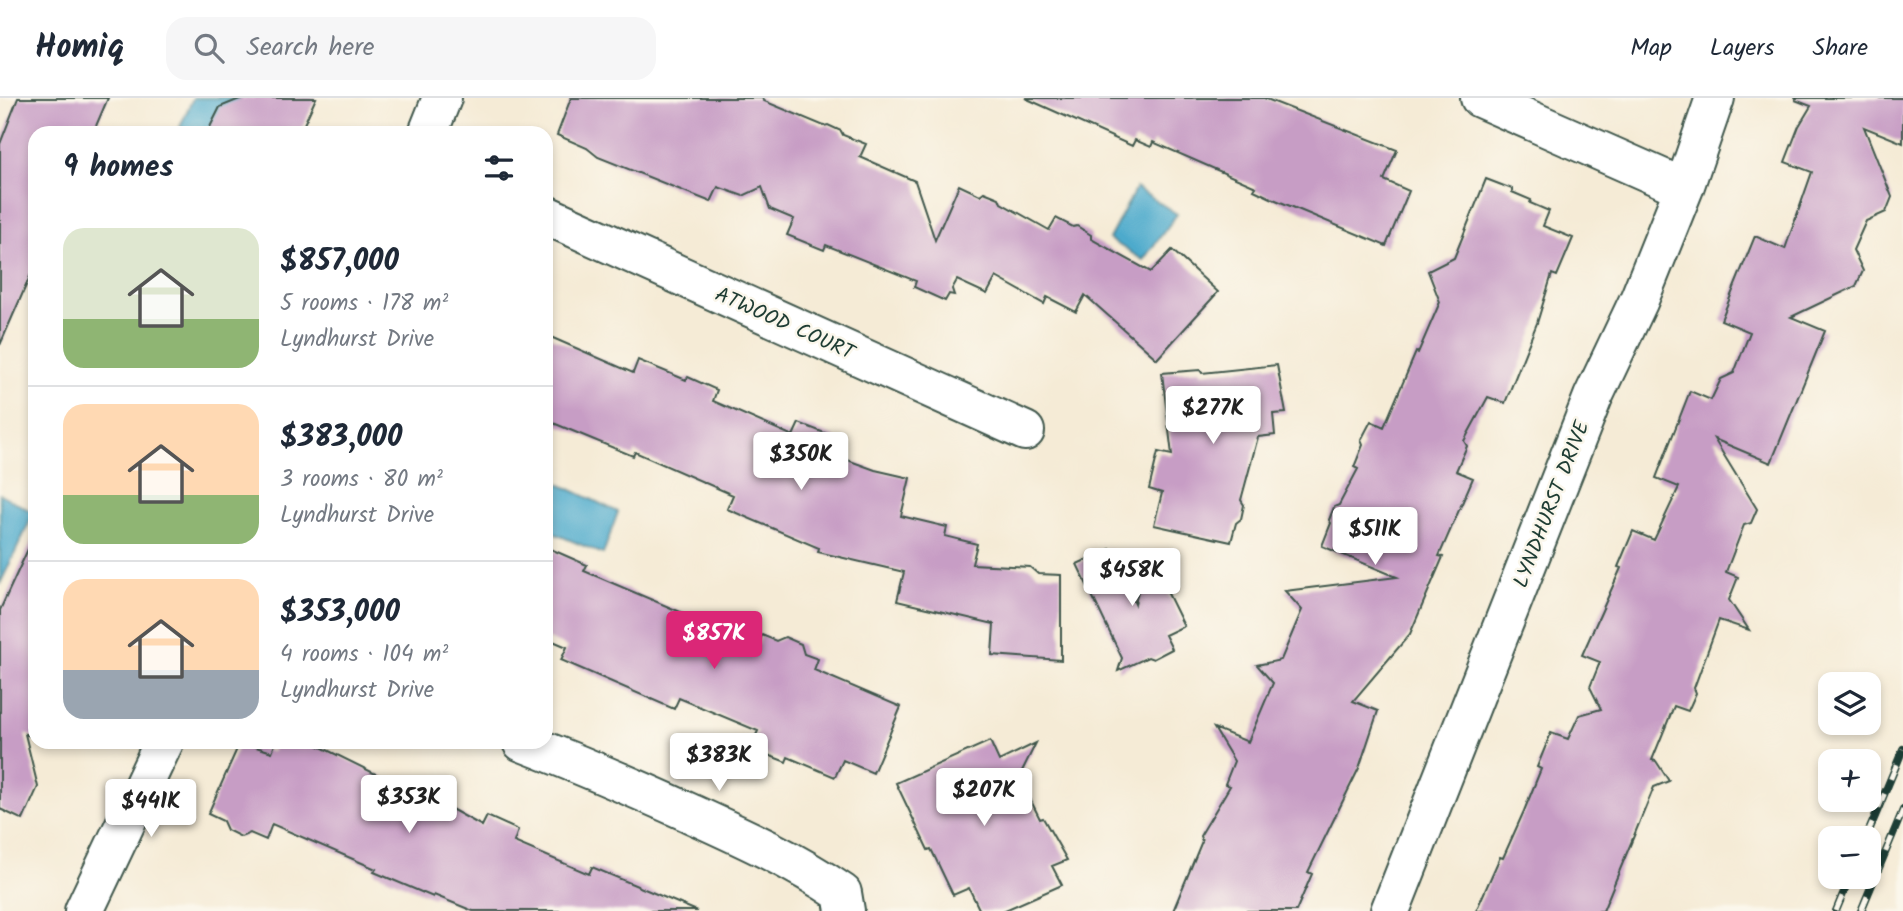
<!DOCTYPE html>
<meta charset="utf-8">
<style>
:root{--surface:#fff;--page:#f6f6f7;--text:#1f2937;--muted:#747a83;--line:#e0e1e3;--accent:#db2777}
body{margin:0;font-family:Kalam,sans-serif;background:var(--page);color:var(--text);height:100vh;display:flex;flex-direction:column;font-size:26px;white-space:nowrap}
*{box-sizing:border-box;margin:0}
p{font-size:23px;color:var(--muted)}
.icon{flex:none;width:38px;height:38px;fill:none;stroke:currentColor;stroke-width:2;stroke-linecap:round;stroke-linejoin:round}
.map{position:relative;flex:1;overflow:hidden}
.side{position:absolute;left:28px;top:28px;width:525px;height:623px;display:flex;flex-direction:column;background:var(--surface);border-radius:21px;box-shadow:0 4px 10px #0003}
.side>*{flex:none}
.fabs{position:absolute;left:1818px;top:574px;display:grid;gap:14px}
.fabs a{display:grid;place-items:center;width:63px;height:63px;border-radius:14px;background:var(--surface);box-shadow:0 4px 10px #0003;font-size:35px}
.price{position:absolute;translate:-50% -60px;padding:0 16px;border-radius:7px;background:#fff;color:#222;font-size:23px;line-height:46px;filter:drop-shadow(0 2px 4px #0008)}
.price::after{content:'';position:absolute;left:50%;top:42px;width:21px;height:16px;margin-left:-10px;background:inherit;clip-path:polygon(0 0,100% 0,50% 100%)}
.price.current{background:var(--accent);color:#fff}
ul{padding:0;list-style:none}
li{display:flex;align-items:center;gap:21px;height:175px;padding:0 35px}
li+li{border-top:2px solid var(--line)}
li span{display:grid;place-items:center;flex:none;width:196px;height:140px;border-radius:21px;color:#555}
li>.icon{margin-inline-start:auto}
span .icon{width:84px;height:84px;fill:#fffc;stroke-width:1}
li b{font-size:30px}
h2{display:flex;justify-content:space-between;align-items:center;height:84px;padding:0 35px;font-size:30px}
header{display:flex;align-items:center;gap:42px;box-sizing:border-box;height:98px;padding:0 35px;background:var(--surface);border-bottom:2px solid var(--line)}
header strong{font-size:33px}
nav{display:flex;gap:38px;margin-inline-start:auto;font-size:24px}
.search{width:490px;height:63px;background:var(--page);display:flex;align-items:center;gap:18px;box-sizing:border-box;padding:0 24px;border-radius:21px;color:var(--muted);font-size:26px}
.map>svg:first-child{display:block}
.water{fill:#4eaacc;stroke:#367480;stroke-width:2}
.building{fill:#c79dc5}
.lines{fill:none;stroke-linecap:round;stroke-linejoin:round}
.minor-casing{stroke:#3f574c;stroke-width:42}
.minor{stroke:#fff;stroke-width:38}
.rail-casing{stroke:#1f3d34;stroke-width:8}
.rail{stroke:#fbf7ec;stroke-width:5;stroke-dasharray:16;stroke-linecap:butt}
.labels{text-anchor:middle;stroke-width:5;stroke-linejoin:round;paint-order:stroke}
.street-label{font-size:21px;fill:#1f3d34;stroke:#fbf7ec}
</style>
<header>
<strong>Homiq</strong>
<div class="search"><svg class="icon" aria-label="search" viewBox="0 0 24 24"><circle cx="10" cy="10" r="6"/><path d="M15 15l6 6"/></svg>Search here</div>
<nav><a>Map</a><a>Layers</a><a>Share</a></nav>
</header>
<div class="map">
<svg width="1903" height="813" viewBox="0 0 1903 813">
<rect width="100%" height="100%" fill="#fbf7ec"/>
<filter id="ink" filterUnits="userSpaceOnUse"><feTurbulence type="fractalNoise" baseFrequency=".0143" numOctaves="2"/><feDisplacementMap in="SourceGraphic" scale="14" xChannelSelector="R" yChannelSelector="G"/><feConvolveMatrix kernelMatrix="1 2 1 2 8 2 1 2 1" color-interpolation-filters="sRGB"/></filter>
<filter id="wash" filterUnits="userSpaceOnUse"><feTurbulence type="fractalNoise" baseFrequency=".00686" numOctaves="4" result="noise"/><feDisplacementMap in="SourceGraphic" scale="28" xChannelSelector="R" yChannelSelector="G"/><feGaussianBlur stdDeviation="1.57" result="paint"/><feColorMatrix in="noise" values="0 0 0 0 0 0 0 0 0 0 0 0 0 0 0 0 0 1.4 0 .05"/><feComposite in="paint" operator="in"/></filter>
<g filter="url(#wash)">
<rect width="100%" height="100%" fill="#f5ebd6"/>
<path class="water" d="M193 0H240L223 35H192L180 29Z
M1136 90 1177 116 1143 162 1109 141Z
M553 383 618 414 603 456 546 432V397Z
M0 396 34 415 0 486Z"/>
<g id="blocks">
<path class="building" d="M18 0H108L93 35H35V175L31 176 0 247V46Z
M242 0H316L300 35H207L220 9Z
M571 0H762L764 3 824 28 828 27 841 33 843 37 866 46 860 59 915 83 935 142 959 87 980 97 984 94 999 100 1001 105 1049 132 1056 120 1073 129 1077 128 1091 137V141L1151 174 1172 152 1218 194 1157 261 1085 197 1076 214 1047 199 1044 206 996 179 987 196 957 182 952 191 954 197 949 196 945 203 914 189 916 183 826 147 824 152 787 137 794 121 770 111 762 89 743 98 718 89 711 104 598 59 587 50 557 37Z
M1025 0H1264L1397 52 1384 82 1409 93 1386 148 1271 100 1254 92 1256 89 1153 44 1151 49 1135 42 1132 48Z
M1795 0H1903V45L1864 29 1892 99 1886 114 1866 123 1853 152 1863 173 1856 188 1791 219 1825 233 1771 365 1714 341 1757 411 1751 425 1744 427 1726 474 1738 479 1729 502 1749 532 1719 522 1694 590 1696 595 1688 613 1674 608 1652 662 1656 663 1669 683 1654 689 1603 813H1476L1500 759 1503 760 1524 713 1541 671 1537 669 1551 635 1568 641 1579 617 1601 611 1590 589 1600 564 1582 557 1621 470 1618 469 1633 433 1654 442 1679 389 1656 380 1690 293 1711 302 1721 281 1734 275 1750 234 1721 222 1755 138 1785 151 1812 74 1785 64 1799 28 1811 8 1795 2Z
M1486 81 1512 91V94L1531 102 1530 105 1549 113 1543 128 1573 140 1557 178 1552 176 1537 225 1505 305 1488 299 1464 343 1467 348 1456 373 1473 380 1439 458 1443 459 1410 536 1353 603 1378 613 1359 670 1308 774 1312 776 1296 813H1173L1202 743 1200 738 1230 688 1225 686 1234 663 1214 630 1248 644 1273 585 1257 567 1281 562 1302 512 1285 493 1397 479 1322 448 1331 425 1329 422 1334 409 1339 407 1358 371 1354 369 1363 347 1361 342 1371 323 1384 329 1416 254 1418 255 1440 204 1428 173 1454 160Z
M546 237 633 275 638 262 686 282 688 279 717 292 713 303 793 338 799 325 835 339 828 355 875 372 910 380 901 418 947 429 945 438 977 446 972 466 1030 469 1038 476 1061 477V562L992 557 994 526 897 503 904 474 818 454 819 450 727 411 733 397 635 354 633 358 546 322Z
M1277 267 1286 315 1273 316 1275 337 1258 339 1241 402 1244 407 1241 421 1236 425 1231 444 1154 427 1162 395 1149 391 1158 354 1172 357 1162 275 1200 272 1202 275Z
M35 436V640L25 636 38 689 23 722 0 711V512Z
M546 449 587 467 584 473 758 547 762 537 776 543 785 539 801 546 804 556 818 561 814 572 901 609 873 675 843 662 835 679 788 659 786 664 750 650 758 633 679 600 674 611 561 562 567 549 546 540Z
M1110 451 1135 506 1147 453 1184 528 1165 537 1172 551 1153 561 1148 559 1118 573 1122 560 1077 466Z
M990 643 999 663 1036 645 1019 679 1040 721 1043 720 1067 762 1052 768 1062 787 1003 813H980L969 790 953 797 931 751 928 752 896 685Z
M240 644 272 654 276 644H311L410 693 435 702 482 728 487 718 518 732 514 744 589 776 592 769 697 813H473L434 797 433 799 374 774 376 771 272 726 266 742 250 735 241 739 227 732 223 723 208 716Z"/>
</g>
</g>
<g filter="url(#ink)">
<use href="#blocks" fill-opacity="0" stroke="#3f574c" stroke-width="2"/>
<g class="lines">
<defs>
<path id="minor" d="M1480 0 1684 90
M428 35 442 0
M546 117 1025 333
M522 644C579 666 635 690 690 715 743 739 794 762 842 795L845 813
M84 813 164 644
M1390 813 1593 299 1639 202 1684 90 1715 0"/>
</defs>
<use href="#minor" class="minor-casing"/>
<use href="#minor" class="minor"/>
<defs>
<path id="rail" d="M1866 740 1903 651
M1836 813 1850 779
M1861 813 1903 712"/>
</defs>
<use href="#rail" class="rail-casing"/>
<use href="#rail" class="rail"/>
</g>
</g>
<g class="labels">
<g class="street-label">
<text transform="translate(785 225) rotate(24)" y="7">ATWOOD COURT</text>
<text transform="translate(1551 406) rotate(-69)" y="7">LYNDHURST DRIVE</text>
</g>
</g>
</svg>
<div class="fabs">
<a><svg class="icon" aria-label="layers" viewBox="0 0 24 24"><path d="M12 4l9 5-9 5-9-5zM3 14l9 5 9-5"/></svg></a>
<a>+</a>
<a>−</a>
</div>
<b class="price" style="left:1213px;top:348px">$277K</b>
<b class="price" style="left:801px;top:394px">$350K</b>
<b class="price" style="left:1375px;top:469px">$511K</b>
<b class="price" style="left:1132px;top:510px">$458K</b>
<b class="price current" style="left:714px;top:573px">$857K</b>
<b class="price" style="left:719px;top:695px">$383K</b>
<b class="price" style="left:984px;top:730px">$207K</b>
<b class="price" style="left:409px;top:737px">$353K</b>
<b class="price" style="left:151px;top:741px">$441K</b>
<section class="side">
<h2>9 homes<svg class="icon" aria-label="filters" viewBox="0 0 24 24"><path d="M4 7h16M4 17h16"/><circle cx="9" cy="7" r="2"/><circle cx="15" cy="17" r="2"/></svg></h2>
<ul>
<li><span style="background:linear-gradient(#dfe7d0 65%,#8fb573 0)"><svg class="icon" aria-label="home" viewBox="0 0 24 24"><path d="M3 11l9-7 9 7M6 9v11h12V9"/></svg></span><div><b>$857,000</b><p>5 rooms · 178 m²</p><p>Lyndhurst Drive</p></div></li>
<li><span style="background:linear-gradient(#ffd9b3 65%,#8fb573 0)"><svg class="icon" aria-label="home" viewBox="0 0 24 24"><path d="M3 11l9-7 9 7M6 9v11h12V9"/></svg></span><div><b>$383,000</b><p>3 rooms · 80 m²</p><p>Lyndhurst Drive</p></div></li>
<li><span style="background:linear-gradient(#ffd9b3 65%,#9aa5b1 0)"><svg class="icon" aria-label="home" viewBox="0 0 24 24"><path d="M3 11l9-7 9 7M6 9v11h12V9"/></svg></span><div><b>$353,000</b><p>4 rooms · 104 m²</p><p>Lyndhurst Drive</p></div></li>
</ul>
</section>
</div>
